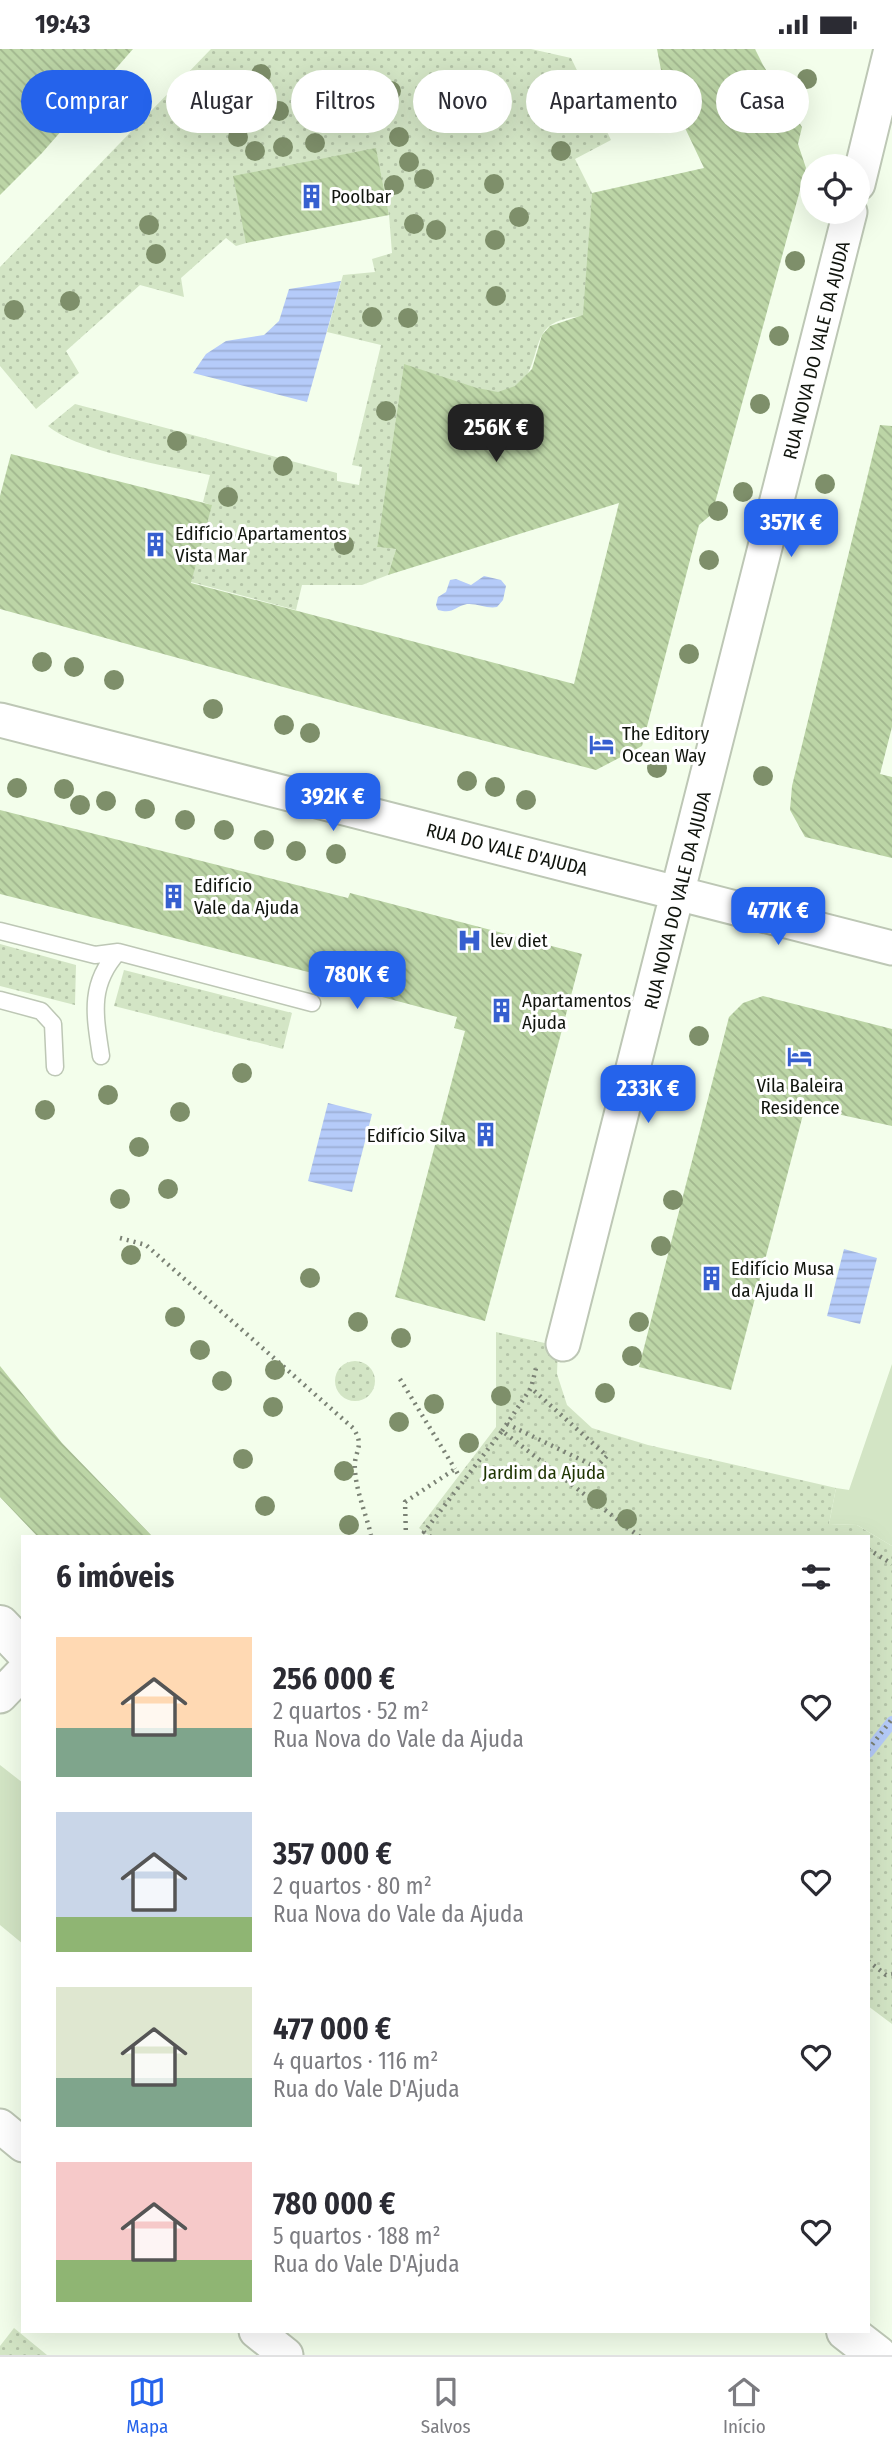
<!DOCTYPE html>
<html lang="pt">
<meta charset="utf-8">
<style>
:root{--surface:#fff;--page:#f7f7f7;--text:#2b2b33;--muted:#7c7c81;--line:#e1e1e2;--accent:#2563eb}
body{margin:0;font-family:"Fira Sans Condensed",sans-serif;background:var(--page);color:var(--text);height:100vh;display:flex;flex-direction:column;font-size:26px;white-space:nowrap}
*{box-sizing:border-box;margin:0}
p{font-size:23px;color:var(--muted)}
.icon{flex:none;width:38px;height:38px;fill:none;stroke:currentColor;stroke-width:2;stroke-linecap:round;stroke-linejoin:round}
.map{position:relative;flex:1;overflow:hidden}
.sheet{position:absolute;left:21px;top:1486px;width:849px;height:798px;display:flex;flex-direction:column;background:var(--surface);border-radius:0px;box-shadow:0 7px 28px #0002}
.sheet>*{flex:none}
.guide{position:absolute;left:21px;top:21px;width:850px;height:63px;display:flex;gap:14px}
.buttons{position:absolute;left:800px;top:105px;display:grid;gap:14px}
.buttons a{display:grid;place-items:center;width:70px;height:70px;border-radius:50%;background:var(--surface);box-shadow:0 7px 28px #0002;font-size:35px}
.price{position:absolute;translate:-50% -60px;padding:0 16px;border-radius:14px;background:var(--accent);color:#fff;font-size:23px;line-height:46px;filter:drop-shadow(0 2px 4px #0008)}
.price::after{content:'';position:absolute;left:50%;top:42px;width:21px;height:16px;margin-left:-10px;background:inherit;clip-path:polygon(0 0,100% 0,50% 100%)}
.price.on{background:#222;color:#fff}
ul{padding:0;list-style:none}
li{display:flex;align-items:center;gap:21px;height:175px;padding:0 35px}
li span{display:grid;place-items:center;flex:none;width:196px;height:140px;border-radius:0px;color:#555}
li>.icon{margin-inline-start:auto}
span .icon{width:84px;height:84px;fill:#fffc;stroke-width:1}
li b{font-size:30px}
h2{display:flex;justify-content:space-between;align-items:center;height:84px;padding:0 35px;font-size:30px}
.tag{padding:0 24px;border-radius:32px;background:var(--surface);box-shadow:0 7px 28px #0002;font-size:24px;line-height:63px}
.tag.on{background:var(--accent);color:#fff}
.status{display:flex;justify-content:space-between;align-items:center;height:49px;padding:0 35px;background:var(--surface);direction:ltr}
.status svg{height:19px;fill:currentColor}
.menu{display:flex;justify-content:space-around;align-items:center;height:98px;border-top:2px solid var(--line);background:var(--surface);font-size:19px;color:var(--muted)}
.menu a{display:grid;justify-items:center;gap:4px}
.menu .on{color:var(--accent)}
.map>svg:first-child{display:block}
.grass{fill:url(#grass-dots)}
.garden{fill:#d3e5c5}
.water{fill:url(#water-rules)}
.lines{fill:none;stroke-linecap:round;stroke-linejoin:round}
.stream{stroke:#b5cbf9;stroke-width:12}
.building{fill:url(#building-back-hatch)}
.service-casing{stroke:#bdc7b5;stroke-width:19}
.minor-casing{stroke:#bdc7b5;stroke-width:37}
.tertiary-casing{stroke:#bdc7b5;stroke-width:42}
.path{stroke:#7b8275;stroke-width:4.5;stroke-dasharray:2 5;stroke-linecap:butt}
.service{stroke:#fff;stroke-width:16}
.minor{stroke:#fff;stroke-width:33}
.tertiary{stroke:#fff;stroke-width:38}
.tree{fill:#7e8f6a}
.labels{text-anchor:middle;stroke-width:6;stroke-linejoin:round;paint-order:stroke}
.poi-label{font-size:19px;fill:#11150e;stroke:#fff;text-anchor:start}
.street-label{font-size:19px;fill:#11150e;stroke:#fff}
.park-label{font-size:19px;fill:#1e3401;stroke:#fff}
</style>
<div class="status"><b>19:43</b><svg viewBox="0 0 49 12"><path d="M0 12V9h3v3zM5 12V6h3v6zM10 12V3h3v9zM15 12V0h3v12zM26 1h20v11H26zM47 4h2v5h-2z"/></svg></div>
<div class="map">
<svg width="892" height="2306" viewBox="0 0 892 2306">
<defs>
<pattern id="grass-dots" width="8" height="8" patternUnits="userSpaceOnUse" patternTransform="scale(1.75)"><rect width="8" height="8" fill="#d3e5c5"/><path d="M2 2h.1M6 6h.1" fill="none" stroke="#b4c4a8" stroke-width="1.8" stroke-linecap="round"/></pattern>
<pattern id="water-rules" width="6" height="5" patternUnits="userSpaceOnUse" patternTransform="scale(1.75)"><rect width="6" height="5" fill="#b5cbf9"/><path d="M0 2.5h6" fill="none" stroke="#9badd4"/></pattern>
<pattern id="building-back-hatch" width="6" height="6" patternUnits="userSpaceOnUse" patternTransform="scale(1.75)"><rect width="6" height="6" fill="#bcd5a6"/><path d="M-1 5l2 2M0 0l6 6M5-1l2 2" fill="none" stroke="#a1b68e"/></pattern>
</defs>
<rect width="100%" height="100%" fill="#f3feeb"/>
<path class="grass" d="M211 0H531L571 9 611 91 575 110 592 144 584 267C572 268 558 270 548 278 529 296 540 339 498 343 483 344 423 321 404 316L377 498 396 500 388 526 362 536H302L296 561 191 533 211 456 203 453 210 426C168 417 79 403 48 377L75 355 337 424V432L359 436 362 418 352 416 381 296 327 283 343 226 375 223 372 210 392 204 389 166 376 100 246 194 236 197 226 189 181 229 184 248 140 236 66 302 79 324 36 360 0 317V218Z
M0 895 76 916 75 956 0 937Z
M124 921 292 964 283 1000 114 957Z
M496 1283 558 1297 557 1325 567 1356 592 1379 648 1396 836 1439 829 1475 857 1476 892 1497V1975L868 1957V1488H431L419 1479 496 1378Z
M335 1332a20 20 0 1 1 40 0a20 20 0 1 1-40 0Z
M14 2279 47 2306H0V2297Z"/>
<path class="garden" d="M892 1315V1497L857 1476 829 1475 836 1439 849 1441Z
M0 1716 23 1734V1895L0 1876Z"/>
<path class="water" d="M341 232 307 353 193 324 206 305 226 292 264 286 279 272 289 240Z
M484 527 501 531 506 537 503 551 497 558C487 560 477 554 467 555 454 558 454 565 438 561L436 556 438 548 446 543 450 531 456 530 471 536Z
M328 1054 372 1065 352 1143 308 1132Z
M844 1200 877 1209 860 1275 827 1267Z"/>
<g class="lines">
<path class="stream" d="M868 1703 892 1673"/>
</g>
<path class="building" d="M0 0H133L42 104 0 146Z
M657 0H755L763 16 802 78 798 95 806 119 712 465 699 476 642 697 596 721 378 664 0 560V447L11 405 212 456 191 534 574 635 619 454 388 526 396 500 377 498 404 315 477 339 498 343 515 337 532 320 542 286 550 277 583 266 592 144 704 119 677 62 661 21Z
M376 99 389 166 246 194 233 127Z
M880 376 892 377V678L880 725 892 728V809L805 788 790 761 792 737Z
M0 761 348 849 350 844 582 905 485 1272 395 1248 465 982 454 979 457 968 326 933 328 928 0 845Z
M763 947 892 980V1077L805 1058 731 1341 639 1318 729 968 743 954Z
M0 1317 62 1394 153 1488H38L0 1448Z"/>
<g class="lines">
<defs>
<path id="service" d="M0 882 95 906 118 903
M0 951 41 962 53 975 55 1018
M101 1007C95 967 88 936 118 903L312 954"/>
<path id="minor" d="M858 135 891 0
M0 671 892 899
M563 1295 850 163
M0 1647 23 1623
M0 2077 23 2096
M256 2282 286 2306"/>
<path id="tertiary" d="M0 1576 23 1600
M846 2282 877 2306"/>
</defs>
<use href="#service" class="service-casing"/>
<use href="#minor" class="minor-casing"/>
<use href="#tertiary" class="tertiary-casing"/>
<path class="path" d="M120 1189 146 1196 353 1379C366 1398 353 1402 355 1421 356 1442 366 1465 371 1486
M400 1330 455 1420
M507 1375 596 1418 607 1407 531 1339
M502 1382 531 1339 536 1319
M406 1488 405 1453 455 1420 459 1427
M431 1488 424 1483 502 1382 640 1488
M868 1500 892 1515
M868 1701 892 1670
M868 1912 886 1926 892 1925"/>
<use href="#service" class="service"/>
<use href="#minor" class="minor"/>
<use href="#tertiary" class="tertiary"/>
</g>
<g class="tree">
<circle cx="261" cy="25" r="10"/>
<circle cx="807" cy="30" r="10"/>
<circle cx="367" cy="31" r="10"/>
<circle cx="228" cy="40" r="10"/>
<circle cx="391" cy="42" r="10"/>
<circle cx="308" cy="44" r="10"/>
<circle cx="554" cy="59" r="10"/>
<circle cx="279" cy="62" r="10"/>
<circle cx="193" cy="64" r="10"/>
<circle cx="340" cy="66" r="10"/>
<circle cx="373" cy="67" r="10"/>
<circle cx="238" cy="88" r="10"/>
<circle cx="399" cy="88" r="10"/>
<circle cx="315" cy="94" r="10"/>
<circle cx="283" cy="98" r="10"/>
<circle cx="255" cy="102" r="10"/>
<circle cx="561" cy="102" r="10"/>
<circle cx="409" cy="113" r="10"/>
<circle cx="424" cy="130" r="10"/>
<circle cx="494" cy="135" r="10"/>
<circle cx="394" cy="136" r="10"/>
<circle cx="519" cy="168" r="10"/>
<circle cx="414" cy="175" r="10"/>
<circle cx="149" cy="176" r="10"/>
<circle cx="436" cy="181" r="10"/>
<circle cx="495" cy="191" r="10"/>
<circle cx="156" cy="205" r="10"/>
<circle cx="795" cy="212" r="10"/>
<circle cx="496" cy="247" r="10"/>
<circle cx="70" cy="252" r="10"/>
<circle cx="14" cy="261" r="10"/>
<circle cx="372" cy="268" r="10"/>
<circle cx="408" cy="269" r="10"/>
<circle cx="779" cy="287" r="10"/>
<circle cx="760" cy="355" r="10"/>
<circle cx="386" cy="362" r="10"/>
<circle cx="177" cy="392" r="10"/>
<circle cx="283" cy="417" r="10"/>
<circle cx="825" cy="435" r="10"/>
<circle cx="743" cy="443" r="10"/>
<circle cx="228" cy="448" r="10"/>
<circle cx="718" cy="462" r="10"/>
<circle cx="344" cy="496" r="10"/>
<circle cx="709" cy="511" r="10"/>
<circle cx="689" cy="605" r="10"/>
<circle cx="42" cy="613" r="10"/>
<circle cx="74" cy="618" r="10"/>
<circle cx="114" cy="631" r="10"/>
<circle cx="213" cy="660" r="10"/>
<circle cx="284" cy="676" r="10"/>
<circle cx="310" cy="684" r="10"/>
<circle cx="657" cy="719" r="10"/>
<circle cx="763" cy="727" r="10"/>
<circle cx="467" cy="732" r="10"/>
<circle cx="495" cy="738" r="10"/>
<circle cx="17" cy="739" r="10"/>
<circle cx="64" cy="740" r="10"/>
<circle cx="526" cy="751" r="10"/>
<circle cx="106" cy="752" r="10"/>
<circle cx="80" cy="756" r="10"/>
<circle cx="145" cy="760" r="10"/>
<circle cx="185" cy="771" r="10"/>
<circle cx="224" cy="781" r="10"/>
<circle cx="264" cy="791" r="10"/>
<circle cx="296" cy="802" r="10"/>
<circle cx="336" cy="805" r="10"/>
<circle cx="699" cy="987" r="10"/>
<circle cx="242" cy="1024" r="10"/>
<circle cx="108" cy="1046" r="10"/>
<circle cx="45" cy="1061" r="10"/>
<circle cx="180" cy="1063" r="10"/>
<circle cx="139" cy="1098" r="10"/>
<circle cx="168" cy="1140" r="10"/>
<circle cx="120" cy="1150" r="10"/>
<circle cx="673" cy="1151" r="10"/>
<circle cx="661" cy="1197" r="10"/>
<circle cx="131" cy="1206" r="10"/>
<circle cx="310" cy="1229" r="10"/>
<circle cx="175" cy="1268" r="10"/>
<circle cx="358" cy="1273" r="10"/>
<circle cx="639" cy="1273" r="10"/>
<circle cx="401" cy="1289" r="10"/>
<circle cx="200" cy="1301" r="10"/>
<circle cx="632" cy="1307" r="10"/>
<circle cx="275" cy="1321" r="10"/>
<circle cx="222" cy="1332" r="10"/>
<circle cx="605" cy="1344" r="10"/>
<circle cx="501" cy="1347" r="10"/>
<circle cx="434" cy="1355" r="10"/>
<circle cx="273" cy="1358" r="10"/>
<circle cx="399" cy="1373" r="10"/>
<circle cx="469" cy="1394" r="10"/>
<circle cx="243" cy="1410" r="10"/>
<circle cx="344" cy="1422" r="10"/>
<circle cx="597" cy="1450" r="10"/>
<circle cx="265" cy="1457" r="10"/>
<circle cx="627" cy="1470" r="10"/>
<circle cx="349" cy="1476" r="10"/>
</g>
<defs>
<symbol id="building-bare" viewBox="-9 -9 18 18"><path d="M-4-6H4V6H1V3H-1V6H-4ZM-2.5-4.3h1.7v1.8h-1.7ZM.8-4.3h1.7v1.8H.8ZM-2.5-1h1.7V.8h-1.7ZM.8-1h1.7V.8H.8Z" fill="#365fcf" stroke="#fff" stroke-width="2.5" paint-order="stroke"/></symbol>
<symbol id="hotel-bare" viewBox="-9 -9 18 18"><path d="M-6-4.5h1.5V1H6V5H4.5V3h-9V5H-6ZM-4 0a1.8 1.8 0 1 1 3.6 0ZM.5 0V-2.5h3Q6-2.5 6 0Z" fill="#365fcf" stroke="#fff" stroke-width="2.5" paint-order="stroke"/></symbol>
<symbol id="hospital-bare" viewBox="-9 -9 18 18"><path d="M-5-5h3v3.5h4V-5h3V5h-3V1.5h-4V5h-3Z" fill="#365fcf" stroke="#fff" stroke-width="2.5" paint-order="stroke"/></symbol>
</defs>
<g fill-rule="evenodd">
<use href="#building-bare" x="294" y="130" width="35" height="35"/>
<use href="#building-bare" x="138" y="478" width="35" height="35"/>
<use href="#hotel-bare" x="584" y="678" width="35" height="35"/>
<use href="#building-bare" x="156" y="830" width="35" height="35"/>
<use href="#hospital-bare" x="452" y="874" width="35" height="35"/>
<use href="#building-bare" x="484" y="944" width="35" height="35"/>
<use href="#hotel-bare" x="782" y="990" width="35" height="35"/>
<use href="#building-bare" x="468" y="1068" width="35" height="35"/>
<use href="#building-bare" x="694" y="1212" width="35" height="35"/>
</g>
<g class="labels">
<g class="poi-label">
<text x="331" y="154">Poolbar</text>
<text x="175" y="491">Edifício Apartamentos<tspan x="175" dy="22">Vista Mar</tspan></text>
<text x="622" y="691">The Editory<tspan x="622" dy="22">Ocean Way</tspan></text>
<text x="194" y="843">Edifício<tspan x="194" dy="22">Vale da Ajuda</tspan></text>
<text x="490" y="898">lev diet</text>
<text x="522" y="958">Apartamentos<tspan x="522" dy="22">Ajuda</tspan></text>
<text x="800" y="1043" text-anchor="middle">Vila Baleira<tspan x="800" dy="22">Residence</tspan></text>
<text x="466" y="1093" text-anchor="end">Edifício Silva</text>
<text x="731" y="1226">Edifício Musa<tspan x="731" dy="22">da Ajuda II</tspan></text>
</g>
<g class="street-label">
<text transform="translate(816 301) rotate(-76)" y="7">RUA NOVA DO VALE DA AJUDA</text>
<text transform="translate(507 800) rotate(14)" y="7">RUA DO VALE D'AJUDA</text>
<text transform="translate(677 851) rotate(-76)" y="7">RUA NOVA DO VALE DA AJUDA</text>
</g>
<g class="park-label">
<text x="544" y="1430">Jardim da Ajuda</text>
</g>
</g>
</svg>
<div class="buttons">
<a><svg class="icon" aria-label="locate" viewBox="0 0 24 24"><circle cx="12" cy="12" r="6"/><path d="M12 2v4M12 18v4M2 12h4M18 12h4"/></svg></a>
</div>
<b class="price on" style="left:496px;top:415px">256K €</b>
<b class="price" style="left:791px;top:510px">357K €</b>
<b class="price" style="left:333px;top:784px">392K €</b>
<b class="price" style="left:778px;top:898px">477K €</b>
<b class="price" style="left:357px;top:962px">780K €</b>
<b class="price" style="left:648px;top:1076px">233K €</b>
<div class="guide">
<a class="tag on">Comprar</a>
<a class="tag">Alugar</a>
<a class="tag">Filtros</a>
<a class="tag">Novo</a>
<a class="tag">Apartamento</a>
<a class="tag">Casa</a>
</div>
<section class="sheet">
<h2>6 imóveis<svg class="icon" aria-label="filters" viewBox="0 0 24 24"><path d="M4 7h16M4 17h16"/><circle cx="9" cy="7" r="2"/><circle cx="15" cy="17" r="2"/></svg></h2>
<ul>
<li><span style="background:linear-gradient(#ffd9b3 65%,#7fa58c 0)"><svg class="icon" aria-label="home" viewBox="0 0 24 24"><path d="M3 11l9-7 9 7M6 9v11h12V9"/></svg></span><div><b>256 000 €</b><p>2 quartos · 52 m²</p><p>Rua Nova do Vale da Ajuda</p></div><svg class="icon" aria-label="heart" viewBox="0 0 24 24"><path d="M12 20l-8-8c-3-5 5-10 8-4 3-6 11-1 8 4z"/></svg></li>
<li><span style="background:linear-gradient(#c9d6e8 75%,#8fb573 0)"><svg class="icon" aria-label="home" viewBox="0 0 24 24"><path d="M3 11l9-7 9 7M6 9v11h12V9"/></svg></span><div><b>357 000 €</b><p>2 quartos · 80 m²</p><p>Rua Nova do Vale da Ajuda</p></div><svg class="icon" aria-label="heart" viewBox="0 0 24 24"><path d="M12 20l-8-8c-3-5 5-10 8-4 3-6 11-1 8 4z"/></svg></li>
<li><span style="background:linear-gradient(#dfe7d0 65%,#7fa58c 0)"><svg class="icon" aria-label="home" viewBox="0 0 24 24"><path d="M3 11l9-7 9 7M6 9v11h12V9"/></svg></span><div><b>477 000 €</b><p>4 quartos · 116 m²</p><p>Rua do Vale D'Ajuda</p></div><svg class="icon" aria-label="heart" viewBox="0 0 24 24"><path d="M12 20l-8-8c-3-5 5-10 8-4 3-6 11-1 8 4z"/></svg></li>
<li><span style="background:linear-gradient(#f6c9c9 70%,#8fb573 0)"><svg class="icon" aria-label="home" viewBox="0 0 24 24"><path d="M3 11l9-7 9 7M6 9v11h12V9"/></svg></span><div><b>780 000 €</b><p>5 quartos · 188 m²</p><p>Rua do Vale D'Ajuda</p></div><svg class="icon" aria-label="heart" viewBox="0 0 24 24"><path d="M12 20l-8-8c-3-5 5-10 8-4 3-6 11-1 8 4z"/></svg></li>
</ul>
</section>
</div>
<nav class="menu">
<a class="on"><svg class="icon" aria-label="map" viewBox="0 0 24 24"><path d="M3 6l6-2 6 2 6-2v14l-6 2-6-2-6 2zM9 4v14M15 6v14"/></svg>Mapa</a>
<a><svg class="icon" aria-label="saved" viewBox="0 0 24 24"><path d="M7 4h10v16l-5-4-5 4z"/></svg>Salvos</a>
<a><svg class="icon" aria-label="home" viewBox="0 0 24 24"><path d="M3 11l9-7 9 7M6 9v11h12V9"/></svg>Início</a>
</nav>
